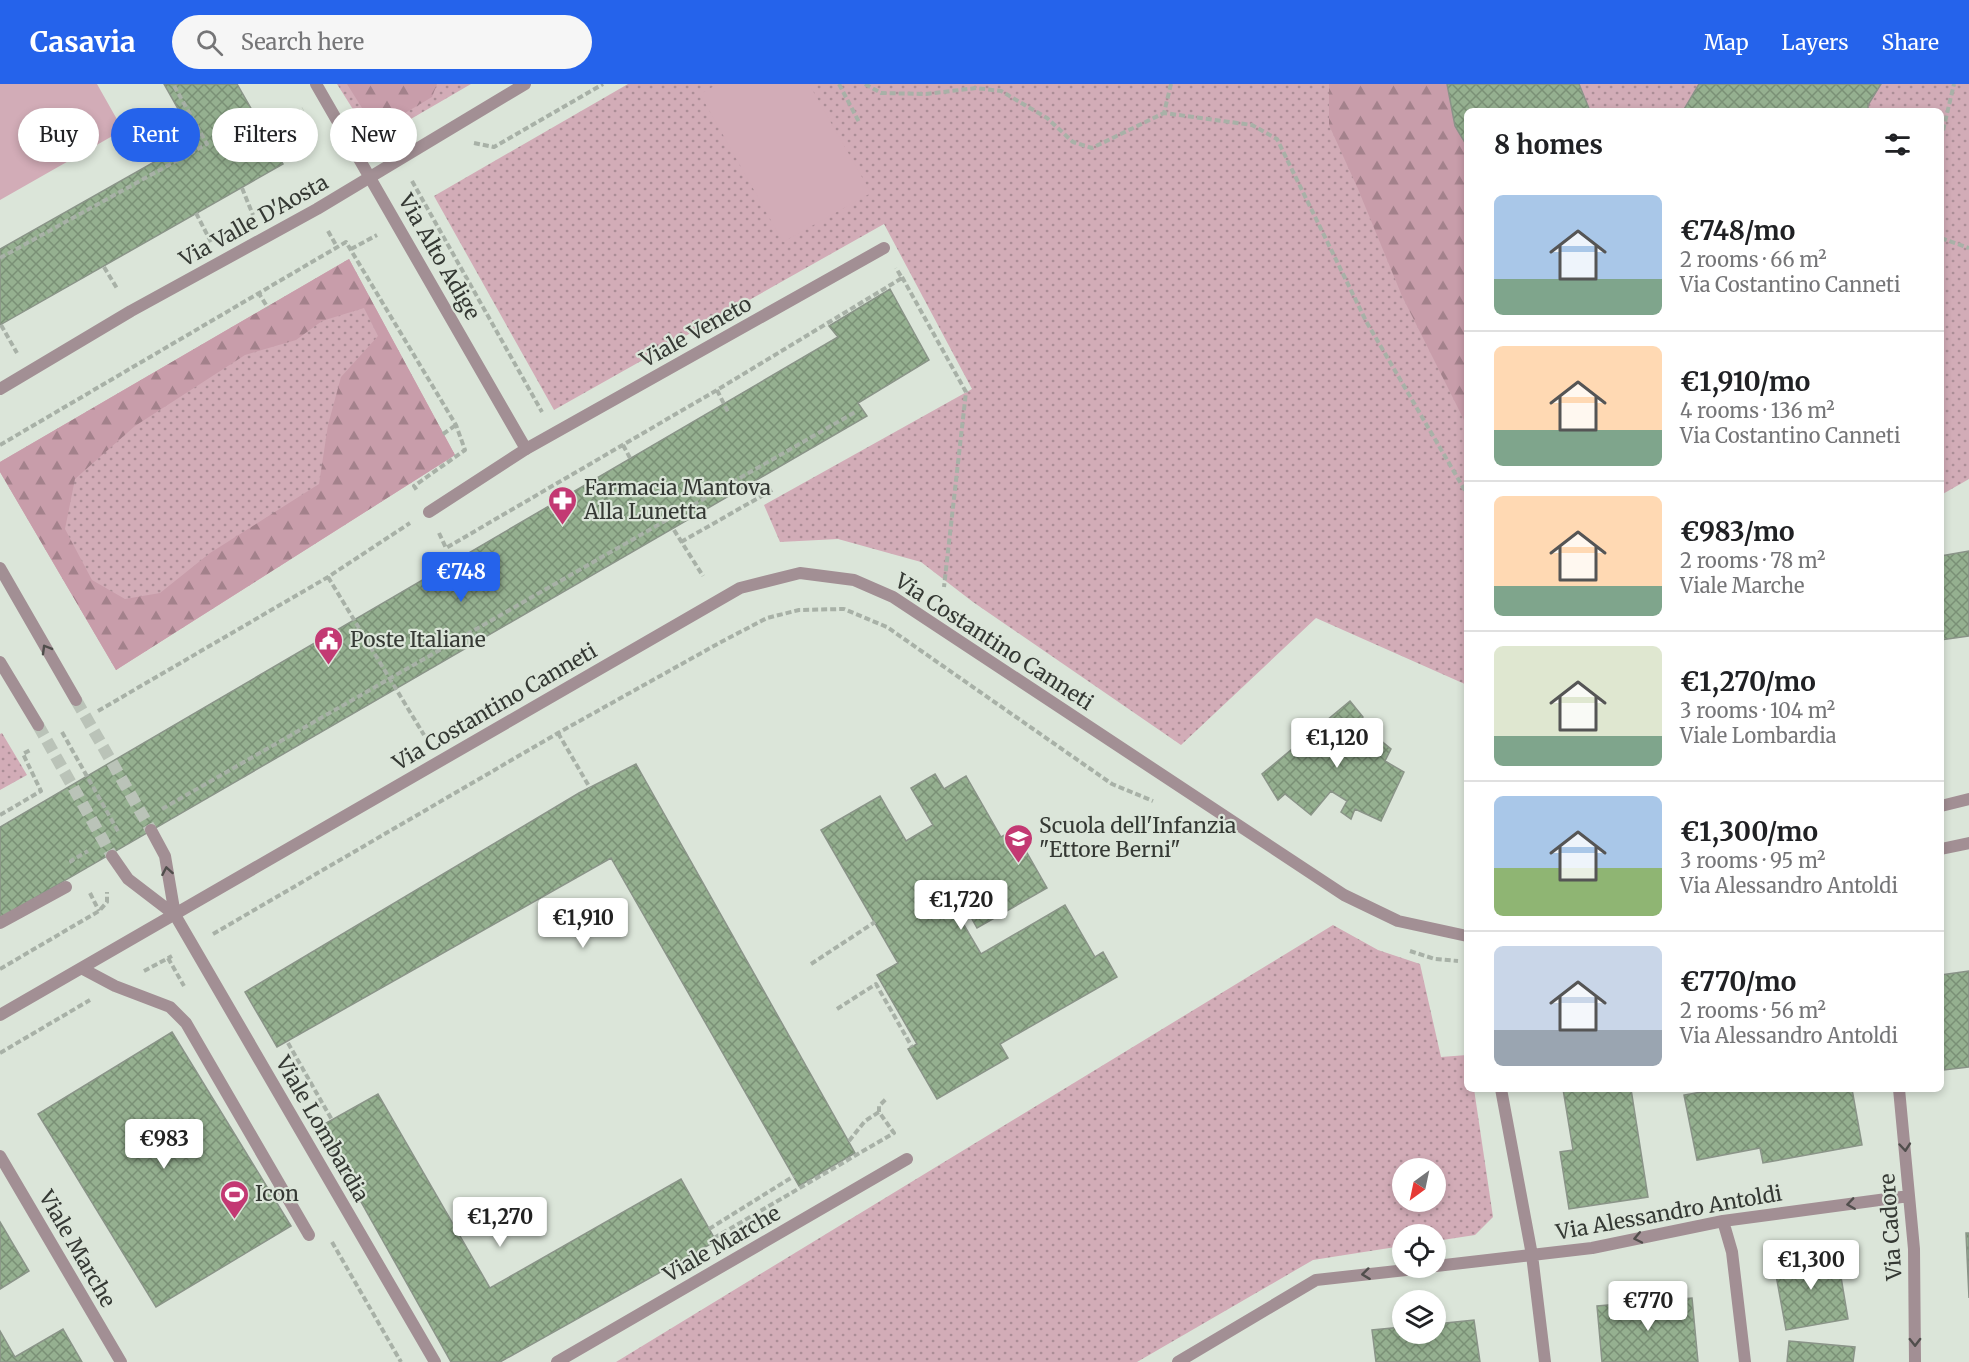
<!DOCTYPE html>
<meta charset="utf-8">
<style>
:root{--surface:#fff;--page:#f6f6f6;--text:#202124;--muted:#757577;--line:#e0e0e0;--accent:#2563eb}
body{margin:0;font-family:Merriweather,serif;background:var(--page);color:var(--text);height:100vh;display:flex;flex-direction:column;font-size:22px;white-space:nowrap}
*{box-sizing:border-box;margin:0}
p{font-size:20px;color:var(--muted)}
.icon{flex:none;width:33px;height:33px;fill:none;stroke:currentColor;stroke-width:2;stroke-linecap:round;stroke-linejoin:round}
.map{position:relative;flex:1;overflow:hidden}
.sheet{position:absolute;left:1464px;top:24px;width:480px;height:984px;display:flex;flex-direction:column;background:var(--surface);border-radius:9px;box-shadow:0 3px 9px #0003}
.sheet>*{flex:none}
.top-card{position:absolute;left:18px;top:24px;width:570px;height:54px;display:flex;gap:12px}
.needle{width:39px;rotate:213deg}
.fabs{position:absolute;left:1392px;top:1074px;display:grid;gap:12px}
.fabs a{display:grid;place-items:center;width:54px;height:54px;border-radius:50%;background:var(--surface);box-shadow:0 3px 9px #0003;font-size:30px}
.price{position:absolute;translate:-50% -51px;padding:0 14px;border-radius:6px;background:#fff;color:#222;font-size:20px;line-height:39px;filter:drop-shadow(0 2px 3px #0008)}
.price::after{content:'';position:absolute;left:50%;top:36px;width:18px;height:14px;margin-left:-9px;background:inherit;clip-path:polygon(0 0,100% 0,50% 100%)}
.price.on{background:var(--accent);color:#fff}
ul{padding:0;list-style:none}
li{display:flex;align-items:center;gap:18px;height:150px;padding:0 30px}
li+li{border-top:2px solid var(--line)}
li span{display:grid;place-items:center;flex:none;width:168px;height:120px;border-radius:9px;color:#555}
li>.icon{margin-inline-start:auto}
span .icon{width:72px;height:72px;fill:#fffc;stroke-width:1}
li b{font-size:26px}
h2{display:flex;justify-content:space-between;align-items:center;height:72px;padding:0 30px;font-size:26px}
.pill{padding:0 21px;border-radius:27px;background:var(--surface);box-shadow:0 3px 9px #0003;font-size:21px;line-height:54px}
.pill.on{background:var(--accent);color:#fff}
header{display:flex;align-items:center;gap:36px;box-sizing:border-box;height:84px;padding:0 30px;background:var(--accent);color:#fff}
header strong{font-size:28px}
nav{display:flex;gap:33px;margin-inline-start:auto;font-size:21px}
.search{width:420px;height:54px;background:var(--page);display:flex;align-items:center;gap:15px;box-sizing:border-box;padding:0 21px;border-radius:33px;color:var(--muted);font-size:22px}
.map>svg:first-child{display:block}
.grass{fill:url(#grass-dots);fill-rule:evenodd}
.forest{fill:url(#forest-firs);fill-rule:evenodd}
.garden{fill:#d2acb7}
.building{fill:url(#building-cross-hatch);stroke:#8a9488;stroke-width:1.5}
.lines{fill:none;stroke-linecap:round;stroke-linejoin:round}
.street-tunnel{stroke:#bac3b8;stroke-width:12;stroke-dasharray:12 6;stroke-linecap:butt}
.path{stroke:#a8b1a7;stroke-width:4;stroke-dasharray:6 3;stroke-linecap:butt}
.lane{stroke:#a28f94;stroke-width:12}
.street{stroke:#a28f94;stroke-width:12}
.oneway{stroke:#504e4c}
.labels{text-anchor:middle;stroke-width:4.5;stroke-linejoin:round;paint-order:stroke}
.street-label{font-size:21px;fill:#353934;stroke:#dbe5d9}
.poi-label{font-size:21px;fill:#353934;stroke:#dbe5d9;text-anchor:start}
</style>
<header>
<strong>Casavia</strong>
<div class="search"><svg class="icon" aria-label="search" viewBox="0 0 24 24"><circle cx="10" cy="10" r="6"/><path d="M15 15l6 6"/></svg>Search here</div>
<nav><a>Map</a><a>Layers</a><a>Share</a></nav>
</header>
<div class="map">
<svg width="1969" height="1278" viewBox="0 0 1969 1278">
<defs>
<pattern id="grass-dots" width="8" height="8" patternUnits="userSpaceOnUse" patternTransform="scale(1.5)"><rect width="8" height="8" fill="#d2acb7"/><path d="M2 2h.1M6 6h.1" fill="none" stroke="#ab8d96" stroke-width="1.8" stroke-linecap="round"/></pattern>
<pattern id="forest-firs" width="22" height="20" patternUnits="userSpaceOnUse" patternTransform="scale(1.5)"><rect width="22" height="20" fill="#c89daa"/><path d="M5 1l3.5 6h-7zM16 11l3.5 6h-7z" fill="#a3818b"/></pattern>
<pattern id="building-cross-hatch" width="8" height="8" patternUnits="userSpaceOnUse" patternTransform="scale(1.5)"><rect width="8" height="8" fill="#95b090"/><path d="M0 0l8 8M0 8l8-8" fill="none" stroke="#7a9076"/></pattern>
</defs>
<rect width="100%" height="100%" fill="#dbe5d9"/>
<path class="grass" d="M337 0H471L373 57Z
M628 0H1969V395L1941 411V27H1467V601L1316 534 1181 661 973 518 921 478 838 455 780 458 764 421 972 305 884 140 554 326 434 112Z
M349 175 455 371 116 586 0 388V378Z
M2 649 27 691 0 706V650Z
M1333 841 1378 866 1420 880 1441 973 1467 971V1005H1474L1493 1133 1475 1151 1436 1157V1150H1402V1162L1313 1176 1137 1278H616ZM1402 1084H1436V1118H1402Z"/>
<path class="forest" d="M347 0H437L432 13 405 29 377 35 362 24Z
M1329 0H1502L1467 27V342L1402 212 1358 105 1329 41Z
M349 175 455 371 116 586 0 388V378ZM364 224 378 252 341 293 328 341 319 400 210 469 160 509 125 515 92 496 65 445 75 395 135 342 245 271 296 256 322 237Z"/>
<path class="garden" d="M0 0H97L123 46 0 116Z
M718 0H809L871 109 783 158 700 10Z"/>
<path class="building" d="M164 0H237L283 80 0 241V165L195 55Z
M1447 0H1579L1590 27H1467V62L1455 42Z
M1699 0H1881L1868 21V27H1683Z
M890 205 929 276 858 319 867 332 0 834V743L838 253 829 242Z
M1969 467V552L1941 556V472Z
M1350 617 1363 633 1354 645 1370 658 1374 651 1391 665 1385 677 1404 688 1381 737 1355 725 1351 735 1341 728 1347 717 1331 707 1311 731 1285 710 1278 716 1262 690Z
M636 680 855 1069 799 1102 611 774 277 963 245 908 579 709Z
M935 690 944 705 966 692 1001 753 1014 746 1047 804 977 844 963 819 954 824 981 870 1065 821 1095 873 1103 868 1117 893 1000 960 1008 974 937 1015 908 965 917 960 877 891 898 879 821 746 880 712 906 757 933 741 911 704Z
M1969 887V983L1944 986 1941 960V891Z
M172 948 291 1142 156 1223 38 1030Z
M1563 1005H1631L1648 1113 1569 1125 1560 1068 1573 1066Z
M1718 1005H1852L1862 1061 1763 1079 1760 1064 1697 1076 1684 1011Z
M378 1010 490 1204 681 1095 716 1157 500 1278H451L319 1043Z
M0 1138 29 1187 0 1205Z
M1966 1149H1969V1214Z
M1837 1169 1848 1235 1786 1246 1774 1180Z
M1692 1214 1698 1278H1602L1597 1222Z
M1474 1236 1480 1278H1376L1372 1246 1402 1243V1250H1436V1240Z
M63 1245 82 1278H0V1247L15 1273Z
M1789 1257 1855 1263 1853 1278H1787Z"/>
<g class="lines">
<path class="street-tunnel" d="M76 616 151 746
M38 641 112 772"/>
<path class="path" d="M839 0 859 38
M865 0 881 9 926 10 976 4 1001 7 1047 34 1073 58 1092 64 1164 29
M1171 0 1164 29 1252 41 1277 55 1366 237 1467 410
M264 48 303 25
M1941 55 1954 0
M474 59 494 63 603 0
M412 97 542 328
M242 104 253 131
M196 129 211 158
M328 147 337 163
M1941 154 1969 164
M351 165 377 151
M0 174 207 60 173 0
M104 183 118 206
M902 193 966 308 944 503
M258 208 268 224
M1 241 17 269
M717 306 729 330
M443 350 456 341
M0 361 346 158 456 341 465 366 414 402 418 408
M623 361 630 374
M674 446 703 492
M439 449 446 464 717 306 902 194 896 184
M681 458 774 405
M328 493 424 651
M98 627 328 493 410 439
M62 648 119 749
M558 649 590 704
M162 725 857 327
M0 731 41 707 23 670 32 665
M72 779 71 777 88 767
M90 809 99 827
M213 850 558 649 721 558 767 534 799 526 844 525 887 543 1112 700 1153 717
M1410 867 1435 875 1458 877
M168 874 184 902
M811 880 875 838
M0 885 99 827 107 818V808
M144 887 172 872
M837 925 876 900 912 963
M288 959 332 1036
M0 969 90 916
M849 1057 865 1037 879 1028
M709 1145 794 1092
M714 1154 894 1049 879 1028V1022L887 1014
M332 1158 401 1278"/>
<path class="lane" d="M429 428 526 365
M0 839 66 803
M83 885 115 902 170 923 186 939 309 1151"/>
<path class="street" d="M316 0 526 365 884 164
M0 305 131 227 317 125 525 0
M0 484 76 616
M0 578 38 641
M1941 722 1969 715
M151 746 165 772 175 831 435 1278
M1941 765 1969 759
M112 772 128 795 175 831
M0 931 740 504 800 489 854 496 893 513 1344 811 1398 837 1467 852
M1501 1005 1532 1171 1545 1278
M1899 1005 1914 1165 1915 1278
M0 1072 121 1278
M1723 1137 1732 1168 1745 1278
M1436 1182 1592 1164 1723 1137 1909 1112
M557 1278 907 1075
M1178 1278 1316 1196 1424 1184"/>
</g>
<defs><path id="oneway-chevron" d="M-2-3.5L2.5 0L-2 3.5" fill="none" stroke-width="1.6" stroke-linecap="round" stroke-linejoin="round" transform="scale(1.5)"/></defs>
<g class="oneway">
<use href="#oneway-chevron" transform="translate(46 565) rotate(-120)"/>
<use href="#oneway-chevron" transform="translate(167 787) rotate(-100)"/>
<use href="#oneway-chevron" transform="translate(1905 1063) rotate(85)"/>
<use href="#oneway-chevron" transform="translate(1851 1120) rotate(172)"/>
<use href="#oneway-chevron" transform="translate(1638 1154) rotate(168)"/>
<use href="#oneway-chevron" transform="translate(1366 1190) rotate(173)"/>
<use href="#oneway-chevron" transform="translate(1915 1258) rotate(89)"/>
</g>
<defs>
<symbol id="pharmacy-pin" viewBox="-11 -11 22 30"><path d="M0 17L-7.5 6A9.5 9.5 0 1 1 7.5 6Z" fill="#c33973" stroke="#dbe5d9"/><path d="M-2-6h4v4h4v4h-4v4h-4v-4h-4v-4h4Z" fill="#fff"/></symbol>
<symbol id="civic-pin" viewBox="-11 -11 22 30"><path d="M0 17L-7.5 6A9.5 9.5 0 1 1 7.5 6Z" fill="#c33973" stroke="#dbe5d9"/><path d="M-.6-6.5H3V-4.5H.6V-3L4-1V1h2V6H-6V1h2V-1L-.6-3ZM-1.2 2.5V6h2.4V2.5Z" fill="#fff"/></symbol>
<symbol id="school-pin" viewBox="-11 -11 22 30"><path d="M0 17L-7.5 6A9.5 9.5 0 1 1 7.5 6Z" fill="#c33973" stroke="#dbe5d9"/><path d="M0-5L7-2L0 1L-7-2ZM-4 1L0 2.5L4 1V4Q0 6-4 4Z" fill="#fff"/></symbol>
<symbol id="stadium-pin" viewBox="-11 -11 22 30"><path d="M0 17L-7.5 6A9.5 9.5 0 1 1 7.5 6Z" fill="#c33973" stroke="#dbe5d9"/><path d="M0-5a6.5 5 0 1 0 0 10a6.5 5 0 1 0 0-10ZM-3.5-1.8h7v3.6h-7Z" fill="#fff"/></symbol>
</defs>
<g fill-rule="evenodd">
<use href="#pharmacy-pin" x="546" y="400" width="33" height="45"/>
<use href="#civic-pin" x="312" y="540" width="33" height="45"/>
<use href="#school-pin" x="1002" y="738" width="33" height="45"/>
<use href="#stadium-pin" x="218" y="1094" width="33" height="45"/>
</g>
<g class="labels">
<g class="street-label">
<text transform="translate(254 137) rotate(-29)" y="7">Via Valle D'Aosta</text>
<text transform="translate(439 173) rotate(60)" y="7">Via Alto Adige</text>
<text transform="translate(696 248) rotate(-29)" y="7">Viale Veneto</text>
<text transform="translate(994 558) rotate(33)" y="7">Via Costantino Canneti</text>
<text transform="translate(495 623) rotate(-30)" y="7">Via Costantino Canneti</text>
<text transform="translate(322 1045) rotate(60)" y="7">Viale Lombardia</text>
<text transform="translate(1669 1129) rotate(-10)" y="7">Via Alessandro Antoldi</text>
<text transform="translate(1891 1143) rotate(-94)" y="7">Via Cadore</text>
<text transform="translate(722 1160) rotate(-30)" y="7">Viale Marche</text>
<text transform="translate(77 1165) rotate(60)" y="7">Viale Marche</text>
</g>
<g class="poi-label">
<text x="584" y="411">Farmacia Mantova<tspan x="584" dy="24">Alla Lunetta</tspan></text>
<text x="350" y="563">Poste Italiane</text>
<text x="1039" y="749">Scuola dell'Infanzia<tspan x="1039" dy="24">"Ettore Berni"</tspan></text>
<text x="255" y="1117">Icon</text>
</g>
</g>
</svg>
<div class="fabs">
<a><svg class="needle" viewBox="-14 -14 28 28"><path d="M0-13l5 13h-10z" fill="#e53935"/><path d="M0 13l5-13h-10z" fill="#757577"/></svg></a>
<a><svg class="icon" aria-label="locate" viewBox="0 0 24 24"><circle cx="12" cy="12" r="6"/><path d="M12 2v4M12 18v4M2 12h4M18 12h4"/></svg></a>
<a><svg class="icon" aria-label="layers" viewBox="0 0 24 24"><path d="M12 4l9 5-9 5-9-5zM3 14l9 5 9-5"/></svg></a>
</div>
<b class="price on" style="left:461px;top:519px">€748</b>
<b class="price" style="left:1337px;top:685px">€1,120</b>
<b class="price" style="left:961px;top:847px">€1,720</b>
<b class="price" style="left:583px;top:865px">€1,910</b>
<b class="price" style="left:164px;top:1086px">€983</b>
<b class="price" style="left:500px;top:1164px">€1,270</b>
<b class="price" style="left:1811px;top:1207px">€1,300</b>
<b class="price" style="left:1648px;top:1248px">€770</b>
<div class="top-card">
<a class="pill">Buy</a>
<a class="pill on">Rent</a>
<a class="pill">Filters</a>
<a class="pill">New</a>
</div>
<section class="sheet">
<h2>8 homes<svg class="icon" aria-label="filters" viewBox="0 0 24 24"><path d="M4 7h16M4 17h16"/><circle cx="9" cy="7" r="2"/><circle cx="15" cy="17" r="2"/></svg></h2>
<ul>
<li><span style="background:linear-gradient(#a9c7e8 70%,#7fa58c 0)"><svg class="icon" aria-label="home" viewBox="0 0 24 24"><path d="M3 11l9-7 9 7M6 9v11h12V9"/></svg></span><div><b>€748/mo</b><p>2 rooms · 66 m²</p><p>Via Costantino Canneti</p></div></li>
<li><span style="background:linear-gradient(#ffd9b3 70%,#7fa58c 0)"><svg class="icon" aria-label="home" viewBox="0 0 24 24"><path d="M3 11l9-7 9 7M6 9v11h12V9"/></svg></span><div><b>€1,910/mo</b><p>4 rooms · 136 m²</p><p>Via Costantino Canneti</p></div></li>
<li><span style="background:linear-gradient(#ffd9b3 75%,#7fa58c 0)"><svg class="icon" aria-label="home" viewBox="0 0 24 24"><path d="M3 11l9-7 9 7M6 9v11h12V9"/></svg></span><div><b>€983/mo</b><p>2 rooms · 78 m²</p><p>Viale Marche</p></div></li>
<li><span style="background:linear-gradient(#dfe7d0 75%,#7fa58c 0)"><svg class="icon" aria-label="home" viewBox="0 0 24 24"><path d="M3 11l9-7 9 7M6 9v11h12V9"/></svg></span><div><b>€1,270/mo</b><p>3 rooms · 104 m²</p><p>Viale Lombardia</p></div></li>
<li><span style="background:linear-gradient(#a9c7e8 60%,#8fb573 0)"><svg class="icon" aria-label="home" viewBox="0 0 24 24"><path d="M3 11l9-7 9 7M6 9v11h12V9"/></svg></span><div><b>€1,300/mo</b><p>3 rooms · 95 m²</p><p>Via Alessandro Antoldi</p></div></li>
<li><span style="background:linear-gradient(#c9d6e8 70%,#9aa5b1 0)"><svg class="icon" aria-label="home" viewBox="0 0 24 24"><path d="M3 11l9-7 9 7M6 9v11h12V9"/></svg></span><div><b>€770/mo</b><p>2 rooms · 56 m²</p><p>Via Alessandro Antoldi</p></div></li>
</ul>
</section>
</div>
